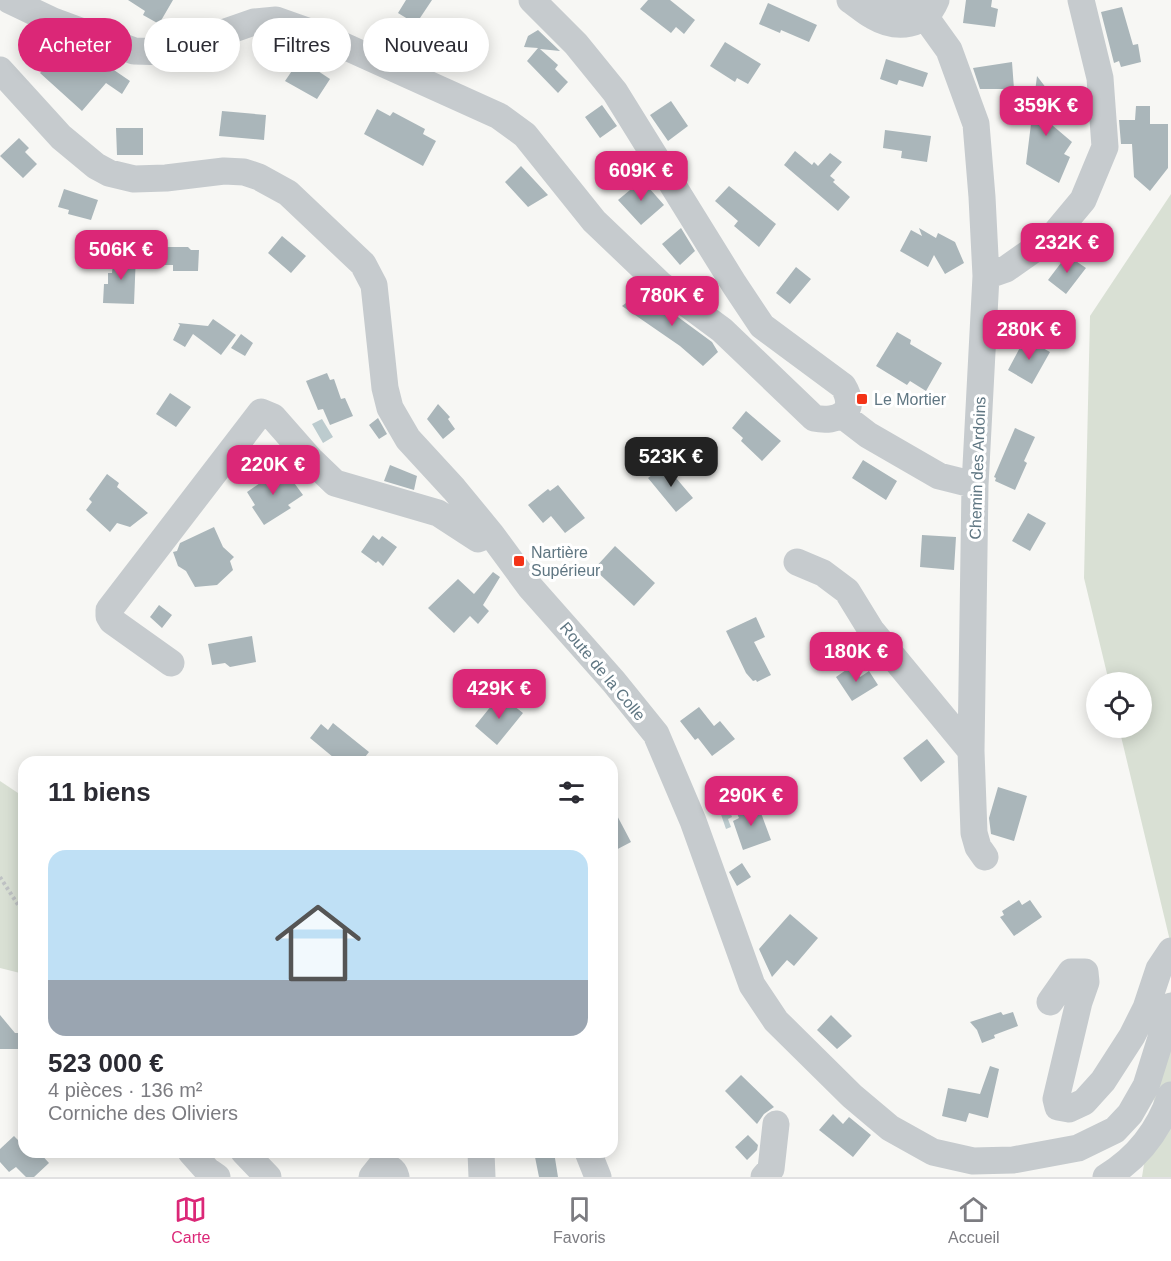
<!DOCTYPE html>
<html lang="fr">
<meta charset="utf-8">
<style>
:root{--surface:#fff;--page:#f2f2f3;--text:#2b2b33;--muted:#7c7c81;--line:#e1e1e2;--accent:#db2777}
body{margin:0;font-family:Helvetica,sans-serif;background:var(--page);color:var(--text);height:100vh;display:flex;flex-direction:column;font-size:22px;white-space:nowrap}
*{box-sizing:border-box;margin:0}
p{font-size:20px;color:var(--muted)}
.icon{flex:none;width:33px;height:33px;fill:none;stroke:currentColor;stroke-width:2;stroke-linecap:round;stroke-linejoin:round}
.map{position:relative;flex:1;overflow:hidden}
.details{position:absolute;left:18px;top:756px;width:600px;height:402px;display:flex;flex-direction:column;background:var(--surface);border-radius:18px;box-shadow:0 3px 15px #0003}
.details>*{flex:none}
.banner{position:absolute;left:18px;top:18px;width:600px;height:54px;display:flex;gap:12px}
.fabs{position:absolute;left:1086px;top:672px;display:grid;gap:12px}
.fabs a{display:grid;place-items:center;width:66px;height:66px;border-radius:50%;background:var(--surface);box-shadow:0 3px 15px #0003;font-size:30px}
.price{position:absolute;translate:-50% -51px;padding:0 14px;border-radius:12px;background:var(--accent);color:#fff;font-size:20px;line-height:39px;filter:drop-shadow(0 2px 3px #0008)}
.price::after{content:'';position:absolute;left:50%;top:36px;width:18px;height:14px;margin-left:-9px;background:inherit;clip-path:polygon(0 0,100% 0,50% 100%)}
.price.selected{background:#222;color:#fff}
ul{padding:0;list-style:none}
li{display:grid;align-content:center;gap:12px;height:318px;padding:0 30px}
li+li{border-top:2px solid var(--line)}
li span{display:grid;place-items:center;height:186px;border-radius:18px;color:#555}
li>.icon{margin-inline-start:auto}
span .icon{width:108px;height:108px;fill:#fffc;stroke-width:1}
li b{font-size:26px}
h2{display:flex;justify-content:space-between;align-items:center;height:72px;padding:0 30px;font-size:26px}
.tag{padding:0 21px;border-radius:27px;background:var(--surface);box-shadow:0 3px 15px #0003;font-size:21px;line-height:54px}
.tag.selected{background:var(--accent);color:#fff}
.tab-bar{display:flex;justify-content:space-around;align-items:center;height:84px;border-top:2px solid var(--line);background:var(--surface);font-size:16px;color:var(--muted)}
.tab-bar a{display:grid;justify-items:center;gap:3px}
.tab-bar .selected{color:var(--accent)}
.map>svg:first-child{display:block}
.green{fill:#d9e0d4}
.water{fill:#bccbce}
.building{fill:#aab6ba}
.lines{fill:none;stroke-linecap:round;stroke-linejoin:round}
.path{stroke:#bfc2c4;stroke-width:4;stroke-dasharray:3 3;stroke-linecap:butt}
.minor{stroke:#c6cbce;stroke-width:27}
.poi-dot{fill:#f43317;stroke:#fff;stroke-width:2}
.labels{text-anchor:middle;stroke-width:6;stroke-linejoin:round;paint-order:stroke}
.poi-label{font-size:16px;fill:#5f7682;stroke:#fff;text-anchor:start}
.street-label{font-size:16px;fill:#5f7682;stroke:#fff}
</style>
<div class="map">
<svg width="1171" height="1177" viewBox="0 0 1171 1177">
<rect width="100%" height="100%" fill="#f7f7f4"/>
<path class="green" d="M1171 194V945L1119 728H1142V682H1109L1084 578 1090 316Z
M0 781 24 797V974L0 968Z
M1171 990V1177H1142Z"/>
<path class="water" d="M322 419 333 437 323 443 312 424Z
M726 800 732 817 728 819 731 827 726 829 717 803Z"/>
<path class="building" d="M128 0H173L159 24 143 15 145 11Z
M406 0H432L416 24 398 13Z
M648 0H670L695 20 684 34 676 27 671 33 640 9Z
M966 0H992L991 7 998 9 995 27 963 23Z
M768 3 817 25 809 42 781 30 780 33 759 24Z
M1122 7 1133 45 1138 44 1141 62 1121 67 1119 61 1114 63 1101 12Z
M538 30 560 51 540 49 558 65 555 69 568 82 558 93 527 61 538 48 524 47 528 36Z
M420 33 434 42 427 54 410 49Z
M725 42 761 64 748 84 737 78 735 82 710 66Z
M78 47 93 53 92 55 130 81 122 94 106 83 82 111 40 73 57 53 69 63Z
M300 59 330 79 317 99 285 81Z
M886 59 928 73 923 87 899 80 897 85 880 79Z
M1012 62 1014 89H980L973 68Z
M1037 76 1056 101 1052 125 1072 142 1064 154 1070 157 1059 183 1026 164Z
M671 101 688 126 668 141 650 115Z
M602 105 617 126 600 138 585 117Z
M1136 106H1150V124H1168V168L1150 191 1134 177 1132 144H1121L1119 120H1135Z
M377 109 390 116 393 112 425 129 423 134 436 141 423 166 364 134Z
M222 111 266 115 264 140 219 136Z
M116 128H143V155H117Z
M885 130 931 136 927 162 901 158 902 151 883 148Z
M19 138 29 148 25 152 37 164 23 178 0 156Z
M795 151 812 165 814 162 818 166 830 153 842 162 830 176 835 180 833 182 850 197 838 211 784 165Z
M521 166 548 195 528 207 505 182Z
M642 180 664 205 641 225 618 200Z
M729 186 776 224 759 247 734 226 738 221 715 201Z
M64 189 98 200 91 220 68 214 69 210 58 207Z
M681 228 695 251 680 265 662 244Z
M919 228 936 238 938 233 955 242 964 263 945 274 934 255 928 267 900 251 911 230 922 236Z
M282 236 306 256 291 273 268 253Z
M164 247H188L191 250H199L198 271H173V265H163Z
M118 254H136L134 304 103 303 104 284H108V273H112L113 263H118Z
M1067 255 1086 268 1066 294 1048 280Z
M796 267 811 279 790 304 776 293Z
M643 290 661 307 663 306 712 342 718 352 703 366 680 346 622 306Z
M213 319 236 335 221 355 193 334 185 347 173 340 180 325 178 323 208 326Z
M897 332 911 340 910 344 942 363 926 391 910 381 907 385 876 366Z
M241 334 253 343 245 356 231 348Z
M1025 338 1050 352 1032 384 1008 370Z
M327 373 330 380 334 379 341 399 345 398 353 416 330 425 323 409 318 410 306 381Z
M170 393 191 407 176 427 156 414Z
M438 404 450 417 448 419 455 429 443 439 427 419Z
M746 411 781 441 762 461 741 441 743 438 732 428Z
M378 418 387 434 379 439 369 425Z
M1015 428 1035 437 1024 461 1027 463 1015 490 995 481 996 478 994 477Z
M863 460 897 481 886 500 852 478Z
M390 465 417 476 414 490 384 481Z
M665 465 693 498 676 512 648 478Z
M276 467 288 482 292 480 303 495 288 505 291 508 264 525 252 507 255 505 247 492 260 483 258 480Z
M107 474 119 483 117 487 148 513 130 527 117 523 110 532 86 510 92 502 89 499Z
M558 485 585 518 565 533 551 516 543 523 528 505 548 489 550 491Z
M1028 513 1046 523 1030 551 1012 541Z
M214 527 223 547 234 557 230 561 233 570 217 585 195 587 186 571 178 566 173 552 177 551 180 543Z
M373 535 379 540 382 536 397 547 383 566 378 561 376 563 361 552Z
M922 535 956 537 954 570 920 567Z
M615 546 655 583 634 606 594 569Z
M493 572 500 577 483 605 489 611 478 624 470 616 454 633 428 608 458 579 474 594Z
M159 605 172 615 162 628 150 617Z
M756 617 765 637 754 642 771 675 757 682 756 680 753 681 746 673 726 631Z
M252 636 256 662 230 667 225 663 212 665 208 644Z
M853 665 860 677 869 671 878 685 852 701 836 677Z
M500 695 523 713 497 745 475 726Z
M699 707 714 726 720 721 735 739 712 756 698 738 695 740 680 721Z
M333 723 369 752 361 762H339L310 738 321 724 328 730Z
M927 739 945 762 921 782 903 758Z
M998 787 1027 796 1014 841 991 834 989 818Z
M751 804 761 813 771 840 743 850 733 821 739 818 735 809Z
M612 806 631 842 612 852Z
M742 863 751 877 737 886 729 872Z
M1019 900 1022 905 1030 900 1042 917 1014 936 1000 917 1004 915 1002 911Z
M790 914 818 938 794 966 787 960 772 977 759 949Z
M1001 1012 1003 1015 1013 1012 1018 1026 994 1035 995 1038 982 1043 977 1030 970 1022Z
M0 1015 15 1033H24V1049H0Z
M831 1015 852 1036 837 1049 817 1030Z
M990 1066 999 1069 988 1118 969 1113 966 1122 942 1116 948 1088 980 1094Z
M741 1075 774 1107 764 1114 757 1124 725 1091Z
M833 1114 843 1124 849 1117 871 1135 853 1157 819 1130Z
M748 1135 758 1145 757 1150 747 1160 735 1147Z
M14 1136 24 1146V1152H39L49 1163 34 1177H26L16 1167 9 1172 0 1162V1149Z
M534 1152H554L558 1177H539Z"/>
<g class="lines">
<path class="path" d="M0 877 24 914"/>
<path class="minor" d="M9 0 53 21 134 51 168 52 254 22 276 20 324 37 499 116 525 135 594 221 660 284 722 330 814 418C838 423 859 412 843 386L762 326 734 284 615 92 576 44 532 0
M850 0C858 5 865 12 873 16 897 30 925 27 936 0
M885 0 906 4 910 0
M926 18 949 50 976 124 982 197 986 276 975 485 971 751 974 833 978 847 985 857
M0 70 61 137 96 166 109 173 134 179 166 178 224 171 244 172 259 177 288 193 363 264 374 285 385 388 390 408 408 439 454 489 491 534 530 587 614 682 656 734 693 821 752 985 776 1021 852 1096 890 1128 933 1152 973 1161 1013 1160 1078 1148 1115 1130 1130 1114 1146 1086 1171 1006
M986 276 1006 269 1053 236 1083 200 1105 147 1100 78 1081 0
M842 415 868 435 939 476 975 485
M797 562 823 573 847 591 871 630 971 751
M171 663 112 621 109 616V610L261 412 273 417 310 459 335 483 438 513 478 539 491 534
M1050 1002 1071 972H1085L1086 982 1079 1002 1056 1099 1058 1107 1069 1109 1084 1102 1103 1081 1132 1036 1146 1008 1159 969 1171 951
M191 1152 207 1170 217 1177
M244 1152 268 1177
M481 1152 482 1177
M588 1152 598 1177
M372 1177 380 1167C387 1166 394 1169 396 1177
M764 1177 771 1169 776 1124
M1106 1177C1138 1158 1159 1130 1171 1095"/>
</g>
<g class="poi-dot">
<rect x="856" y="393" width="12" height="12" rx="3"/>
<rect x="513" y="555" width="12" height="12" rx="3"/>
</g>
<g class="labels">
<g class="poi-label">
<text x="874" y="405">Le Mortier</text>
<text x="531" y="558">Nartière<tspan x="531" dy="18">Supérieur</tspan></text>
</g>
<g class="street-label">
<text transform="translate(977 468) rotate(-88)" y="6">Chemin des Ardoins</text>
<text transform="translate(603 671) rotate(50)" y="6">Route de la Colle</text>
</g>
</g>
</svg>
<div class="fabs">
<a><svg class="icon" aria-label="locate" viewBox="0 0 24 24"><circle cx="12" cy="12" r="6"/><path d="M12 2v4M12 18v4M2 12h4M18 12h4"/></svg></a>
</div>
<b class="price" style="left:1046px;top:137px">359K €</b>
<b class="price" style="left:641px;top:202px">609K €</b>
<b class="price" style="left:1067px;top:274px">232K €</b>
<b class="price" style="left:121px;top:281px">506K €</b>
<b class="price" style="left:672px;top:327px">780K €</b>
<b class="price" style="left:1029px;top:361px">280K €</b>
<b class="price selected" style="left:671px;top:488px">523K €</b>
<b class="price" style="left:273px;top:496px">220K €</b>
<b class="price" style="left:856px;top:683px">180K €</b>
<b class="price" style="left:499px;top:720px">429K €</b>
<b class="price" style="left:751px;top:827px">290K €</b>
<div class="banner">
<a class="tag selected">Acheter</a>
<a class="tag">Louer</a>
<a class="tag">Filtres</a>
<a class="tag">Nouveau</a>
</div>
<section class="details">
<h2>11 biens<svg class="icon" aria-label="filters" viewBox="0 0 24 24"><path d="M4 7h16M4 17h16"/><circle cx="9" cy="7" r="2"/><circle cx="15" cy="17" r="2"/></svg></h2>
<ul>
<li><span style="background:linear-gradient(#bfe0f5 70%,#9aa5b1 0)"><svg class="icon" aria-label="home" viewBox="0 0 24 24"><path d="M3 11l9-7 9 7M6 9v11h12V9"/></svg></span><div><b>523 000 €</b><p>4 pièces · 136 m²</p><p>Corniche des Oliviers</p></div></li>
</ul>
</section>
</div>
<nav class="tab-bar">
<a class="selected"><svg class="icon" aria-label="map" viewBox="0 0 24 24"><path d="M3 6l6-2 6 2 6-2v14l-6 2-6-2-6 2zM9 4v14M15 6v14"/></svg>Carte</a>
<a><svg class="icon" aria-label="saved" viewBox="0 0 24 24"><path d="M7 4h10v16l-5-4-5 4z"/></svg>Favoris</a>
<a><svg class="icon" aria-label="home" viewBox="0 0 24 24"><path d="M3 11l9-7 9 7M6 9v11h12V9"/></svg>Accueil</a>
</nav>
